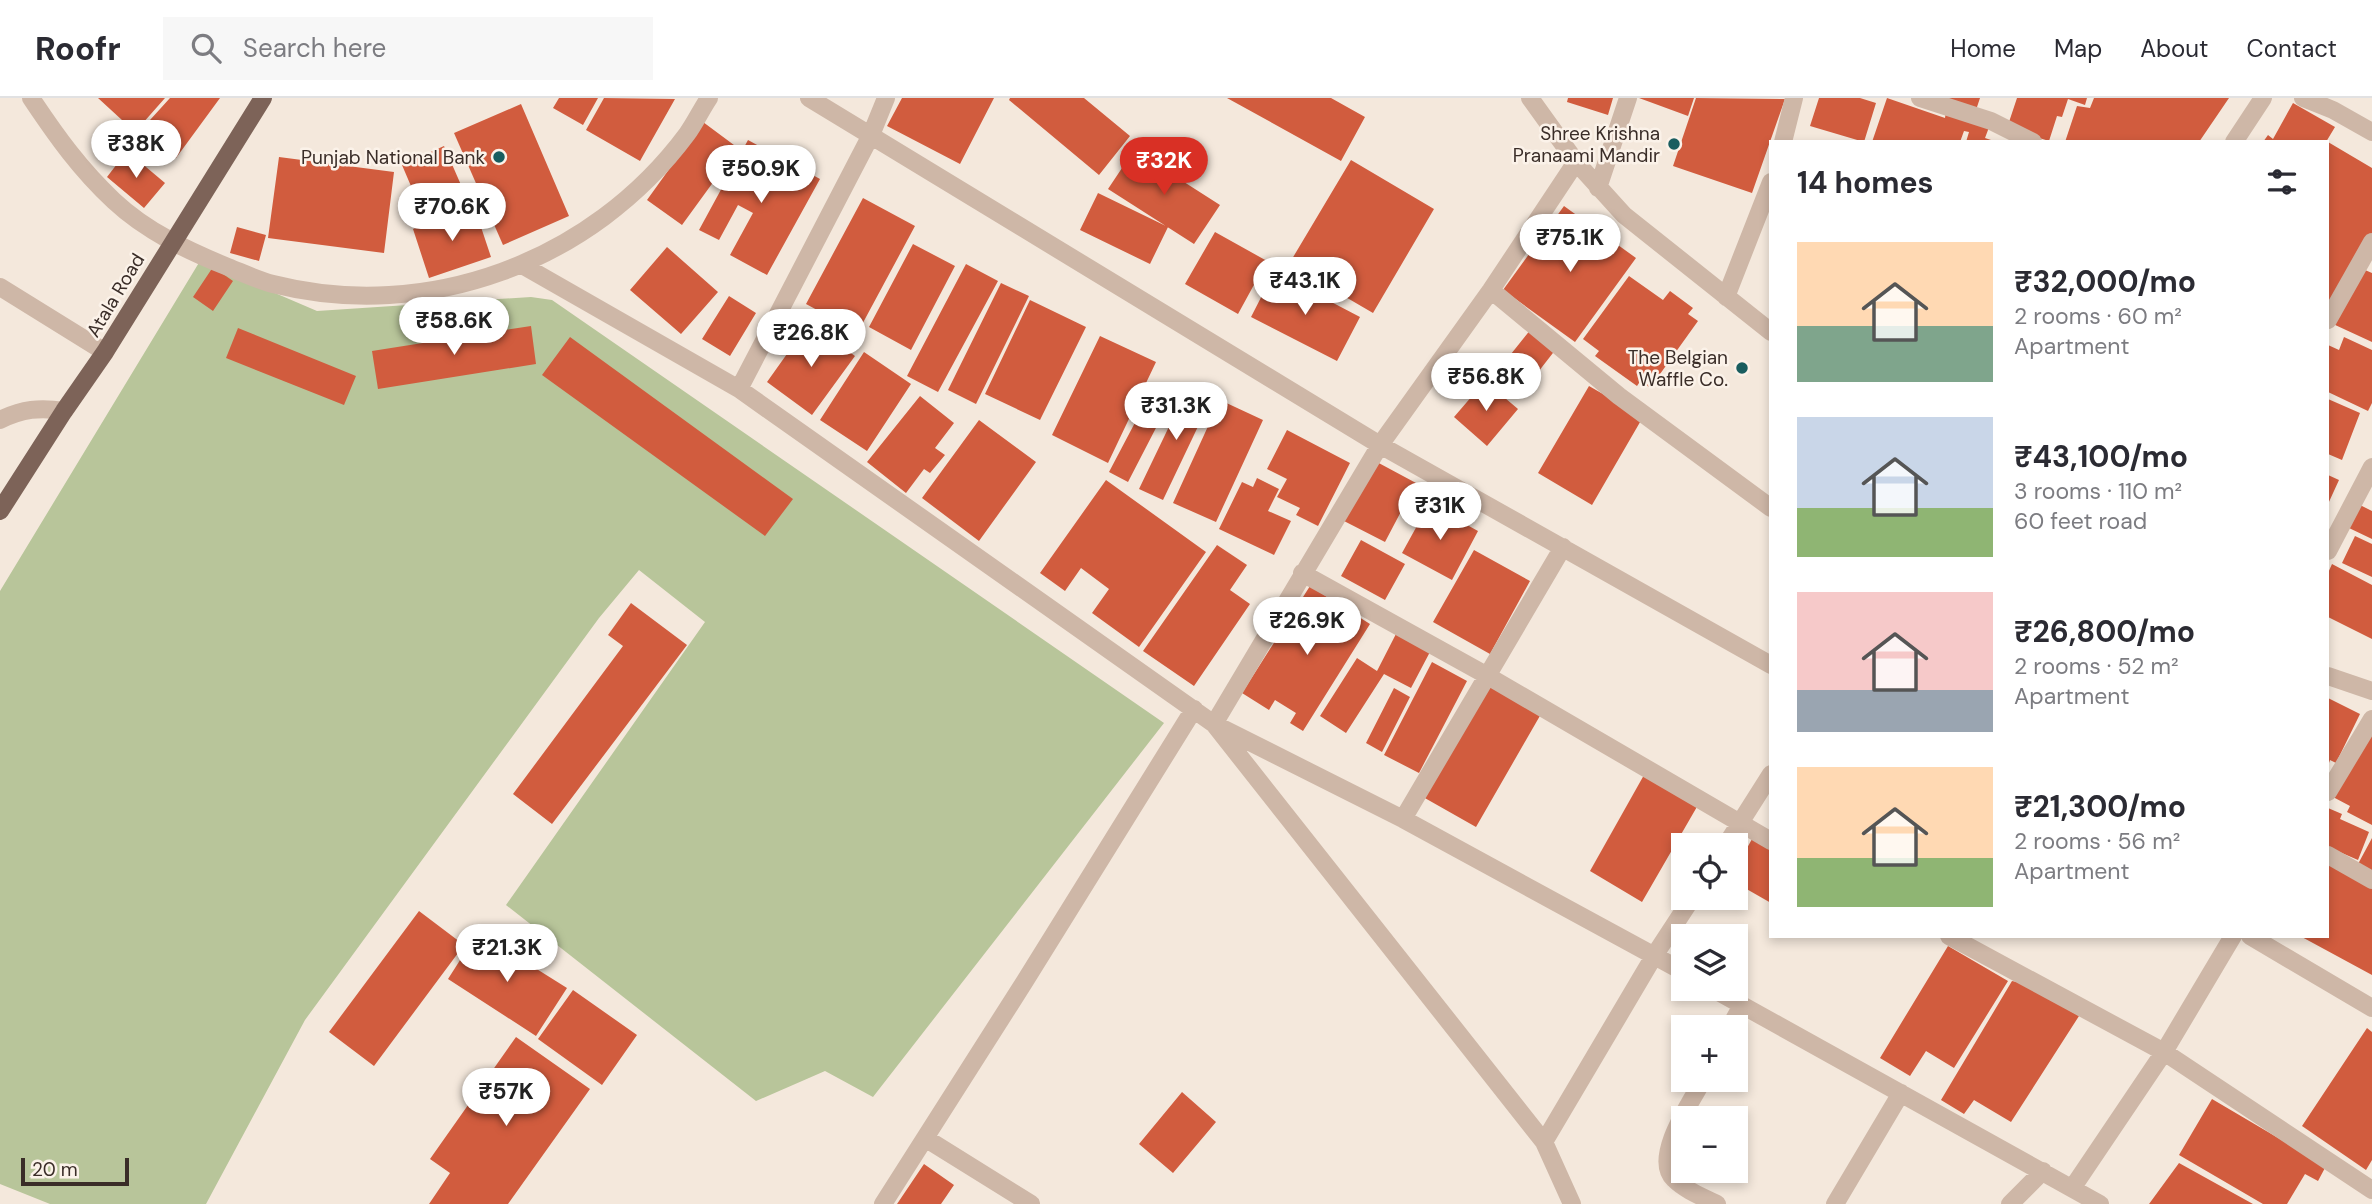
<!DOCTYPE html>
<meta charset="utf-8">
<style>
:root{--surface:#fff;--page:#f7f7f7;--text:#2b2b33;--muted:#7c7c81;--line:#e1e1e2;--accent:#d93025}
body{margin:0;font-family:"DM Sans",sans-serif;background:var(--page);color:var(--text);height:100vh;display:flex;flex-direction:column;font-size:26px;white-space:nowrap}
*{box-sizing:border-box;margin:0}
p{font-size:23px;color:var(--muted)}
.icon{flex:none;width:38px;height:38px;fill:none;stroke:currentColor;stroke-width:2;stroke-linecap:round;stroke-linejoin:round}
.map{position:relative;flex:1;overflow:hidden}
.side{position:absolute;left:1769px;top:42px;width:560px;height:798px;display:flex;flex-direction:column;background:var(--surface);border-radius:0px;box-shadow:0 4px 10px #0003}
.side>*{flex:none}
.fabs{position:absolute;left:1671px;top:735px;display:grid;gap:14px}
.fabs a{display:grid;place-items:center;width:77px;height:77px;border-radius:0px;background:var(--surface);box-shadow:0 4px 10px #0003;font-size:35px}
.scale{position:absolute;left:21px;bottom:18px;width:108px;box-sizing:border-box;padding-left:7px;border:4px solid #3a2d28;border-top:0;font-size:19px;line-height:24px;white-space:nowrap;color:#3a2d28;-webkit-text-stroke:5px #fbf2e9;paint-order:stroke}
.price{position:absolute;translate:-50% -60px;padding:0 16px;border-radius:24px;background:#fff;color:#222;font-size:23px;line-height:46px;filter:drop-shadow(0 2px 4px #0008)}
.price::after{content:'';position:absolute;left:50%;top:42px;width:21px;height:16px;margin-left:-10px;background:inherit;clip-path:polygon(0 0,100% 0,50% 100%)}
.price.current{background:var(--accent);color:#fff}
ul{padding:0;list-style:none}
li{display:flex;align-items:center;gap:21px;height:175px;padding:0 28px}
li span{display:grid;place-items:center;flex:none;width:196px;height:140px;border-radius:0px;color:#555}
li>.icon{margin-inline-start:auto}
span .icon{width:84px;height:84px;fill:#fffc;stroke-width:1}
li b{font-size:30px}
h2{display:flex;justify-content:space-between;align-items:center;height:84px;padding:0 28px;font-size:30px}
header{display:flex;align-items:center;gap:42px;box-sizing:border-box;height:98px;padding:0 35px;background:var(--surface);border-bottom:2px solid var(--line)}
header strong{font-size:33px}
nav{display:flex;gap:38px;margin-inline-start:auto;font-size:24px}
.search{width:490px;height:63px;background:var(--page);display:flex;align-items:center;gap:18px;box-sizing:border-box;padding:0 24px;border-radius:0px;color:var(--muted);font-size:26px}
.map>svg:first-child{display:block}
.green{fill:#b8c59a}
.building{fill:#d15c3e}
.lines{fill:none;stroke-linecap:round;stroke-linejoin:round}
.minor{stroke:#ceb7a7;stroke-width:18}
.major{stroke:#7d6358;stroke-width:18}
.poi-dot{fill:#195d5f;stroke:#fbf2e9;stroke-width:2.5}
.labels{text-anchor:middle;stroke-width:5;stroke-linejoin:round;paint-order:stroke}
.poi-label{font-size:19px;fill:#3a2d28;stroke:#fbf2e9;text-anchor:end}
.street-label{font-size:19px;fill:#3a2d28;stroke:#fbf2e9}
</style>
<header>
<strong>Roofr</strong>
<div class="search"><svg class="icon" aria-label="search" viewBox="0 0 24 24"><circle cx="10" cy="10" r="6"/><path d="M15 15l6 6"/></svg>Search here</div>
<nav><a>Home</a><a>Map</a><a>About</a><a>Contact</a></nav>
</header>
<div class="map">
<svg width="2372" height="1106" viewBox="0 0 2372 1106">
<rect width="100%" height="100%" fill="#f4e8dc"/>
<path class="green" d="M200 163 317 213 531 199 552 202 1164 625 873 999 825 973 756 1003 506 807 705 524 639 472 599 520 305 922 206 1106H50L0 1086V493Z"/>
<path class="building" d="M98 0H165L135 34Z
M170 0H220L176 60 140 33Z
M559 0H598L583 27 553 10Z
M604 0 675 1 640 63 586 32Z
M902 0H994L960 66 887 28Z
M1010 0H1084L1130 38 1099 77 1009 2Z
M1227 0H1331L1365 19 1341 63Z
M1568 0H1613L1608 17 1567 4Z
M1639 0H1694L1688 18Z
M1696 0 1785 1 1752 95 1673 68Z
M1819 0H1860L1876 5 1864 44 1810 28Z
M1887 0 1945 20 1946 13 1991 24 1985 40 1997 44H1966L1969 34 1964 33 1960 44H1872Z
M1933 0H1980L1975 15Z
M2017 0H2087L2085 7 2068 1 2062 19 2057 18 2049 43 2007 30Z
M2094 0H2229L2199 44H2065L2077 8 2090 10Z
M2293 5 2335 29 2326 44H2263L2268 37 2273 41Z
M521 6 569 118 503 147 454 35Z
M703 24 738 50 682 127 647 102Z
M748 42 820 81 767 177 730 157 753 115 738 107 719 142 699 132Z
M2328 44 2372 70V138L2328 212Z
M444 48 468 103 425 121 402 67Z
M1134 52 1220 107 1194 146 1108 91Z
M127 53 165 85 144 110 107 79Z
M279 59 394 74 384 155 268 140Z
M1351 62 1434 111 1373 215 1289 166Z
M1098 95 1168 129 1150 166 1080 132Z
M863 100 915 128 858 234 806 206Z
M1564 108 1636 160 1575 244 1503 192Z
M475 111 491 159 429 180 413 131Z
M237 129 266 137 259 163 230 155Z
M1215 134 1267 163 1238 216 1185 186Z
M913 146 955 168 911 252 869 229Z
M667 149 718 194 681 236 630 192Z
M966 166 998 183 938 294 907 278Z
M213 169 233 183 213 213 193 199Z
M2358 169 2372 175V244L2333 226Z
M1274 174 1360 219 1337 263 1251 219Z
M1629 178 1663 202 1670 193 1693 210 1688 216 1698 223 1650 290 1641 282 1637 288 1595 258 1599 253 1583 241Z
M1001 185 1029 198 976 306 948 292Z
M729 198 756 215 730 258 702 241Z
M1030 202 1086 229 1040 322 985 296Z
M809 225 855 258 812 317 767 284Z
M531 228 536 266 378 291 372 253Z
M238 230 356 278 344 307 226 260Z
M1531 231 1556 251 1521 296 1495 276Z
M1100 238 1156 264 1108 365 1052 337Z
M570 239 793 401 765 438 542 277Z
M2344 239 2372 252V305L2368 313 2328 294V247L2339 252Z
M864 254 911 286 867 353 820 322Z
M1485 283 1518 311 1487 348 1454 319Z
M1190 285 1213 297 1163 402 1139 391Z
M1589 288 1643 319 1592 407 1538 375Z
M920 298 954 325 935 350 945 357 930 375 924 371 906 395 867 364Z
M2328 301 2360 315 2342 362 2328 356Z
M1220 302 1263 322 1216 424 1173 405Z
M1139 317 1158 326 1128 384 1109 374Z
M979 322 1036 364 979 443 922 400Z
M1287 332 1350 365 1318 428 1296 417 1300 410 1277 399 1287 381 1267 371Z
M1375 363 1416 385 1385 444 1344 423Z
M2328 377 2339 382 2328 406Z
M1257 380 1279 391 1268 413 1291 423 1274 457 1219 431 1242 384 1253 389Z
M1106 382 1206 454 1139 549 1092 515 1109 491 1081 470 1065 493 1040 475Z
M1429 406 1478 433 1452 482 1402 455Z
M2360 407 2372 413V441L2349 430Z
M2355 438 2372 446V479L2342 465Z
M1361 442 1405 466 1385 502 1341 478Z
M1217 447 1247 467 1230 492 1250 506 1194 588 1143 553Z
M1474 452 1530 483 1490 556 1433 524Z
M2332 466 2372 487V541L2328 519V475Z
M1310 488 1370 526 1303 633 1290 625 1296 615 1275 602 1269 612 1242 595Z
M631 505 687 547 552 726 513 696 623 548 608 537Z
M1397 534 1431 552 1411 590 1384 576 1346 635 1320 618 1357 560 1377 573Z
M1432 564 1467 583 1419 675 1384 657Z
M1488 585 1541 616 1476 729 1423 699Z
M1394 590 1410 599 1382 654 1366 645Z
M2328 600 2360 616 2336 665 2330 662 2328 668Z
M2372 626V727L2347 714 2350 708 2333 699Z
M1644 677 1698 707 1642 804 1590 773Z
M2328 710 2342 716 2340 721 2369 734 2358 762 2328 749Z
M2372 740V774L2358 766Z
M1752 741 1771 752V805L1736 785V770Z
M2328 762 2372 788V877L2300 838H2328Z
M419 813 464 847 374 968 329 934Z
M478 834 567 890 536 938 448 881Z
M1948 848 2008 883 1954 970 1926 953 1910 978 1880 960Z
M2012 883 2022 885 2079 918 2011 1024 1974 1002 1964 1016 1941 1002Z
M573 892 637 937 602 987 538 941Z
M2367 930 2372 934V1062L2366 1072 2302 1028Z
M516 939 590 991 508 1106H429L450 1075 430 1061Z
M1182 994 1216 1024 1173 1075 1139 1046Z
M2212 1001 2326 1068 2318 1083 2305 1076 2287 1106H2263L2179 1057Z
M2179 1065 2253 1106H2149Z
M924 1066 954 1087 941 1106H897Z"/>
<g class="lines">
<path class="minor" d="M31 0C57 39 80 71 114 103 146 133 188 153 228 169 243 175 258 182 273 186 427 225 592 164 687 36 695 25 701 12 709 0
M809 0 1380 347 1771 567
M1530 0 1576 64 1624 117 1771 234
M1920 0 1991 23 2033 44
M2303 0 2333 12 2372 34
M1783 44 1794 0
M2234 44 2263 0
M1598 90 1628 0
M522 167 739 291 1214 626 1403 721 1684 874
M0 189 105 254
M1491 192 1619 298 1771 410
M1726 199 1771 84
M2328 222 2372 144
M739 291 871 37 886 0
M0 322C22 311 40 309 64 313
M2328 453 2372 369
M1302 475 1486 577 1771 743
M2328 578 2372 593
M2328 694 2372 621
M1403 721 1563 449
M1726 747 1771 676
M2328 757 2372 782
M1949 838 2164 954 2372 1092
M2250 838 2372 910
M1713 891 2100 1106
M1730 929 1742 907
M1703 982C1691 1004 1652 1060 1674 1081 1686 1093 1703 1099 1717 1106
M925 1040 1031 1106
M1544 1044 1654 858 1692 800
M2073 1089 2164 954 2233 838
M883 1106 1025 883 1194 611
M1572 1106 1544 1044 1214 626 1380 347 1491 192 1576 64
M1835 1106 1901 995
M2010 1106 2043 1073"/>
<path class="major" d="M0 413 64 313 105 254 263 0"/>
</g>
<g class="poi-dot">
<circle cx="1674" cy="46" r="7"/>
<circle cx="499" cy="59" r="7"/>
<circle cx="1742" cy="270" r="7"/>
</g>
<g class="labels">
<g class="poi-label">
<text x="1660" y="42">Shree Krishna<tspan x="1660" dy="22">Pranaami Mandir</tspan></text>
<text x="485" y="66">Punjab National Bank</text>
<text x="1728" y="266">The Belgian<tspan x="1728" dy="22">Waffle Co.</tspan></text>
</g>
<g class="street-label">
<text transform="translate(115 197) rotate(-59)" y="7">Atala Road</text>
</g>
</g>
</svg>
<div class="fabs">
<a><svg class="icon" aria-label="locate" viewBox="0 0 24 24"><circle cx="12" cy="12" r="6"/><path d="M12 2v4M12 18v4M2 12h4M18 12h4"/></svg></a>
<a><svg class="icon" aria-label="layers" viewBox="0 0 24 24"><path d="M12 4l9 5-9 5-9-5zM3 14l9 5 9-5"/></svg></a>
<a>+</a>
<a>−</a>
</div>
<div class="scale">20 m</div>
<b class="price" style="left:136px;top:82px">₹38K</b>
<b class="price current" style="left:1164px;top:99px">₹32K</b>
<b class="price" style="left:761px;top:107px">₹50.9K</b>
<b class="price" style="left:452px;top:145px">₹70.6K</b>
<b class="price" style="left:1570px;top:176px">₹75.1K</b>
<b class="price" style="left:1305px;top:219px">₹43.1K</b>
<b class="price" style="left:454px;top:259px">₹58.6K</b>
<b class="price" style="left:811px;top:271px">₹26.8K</b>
<b class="price" style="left:1486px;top:315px">₹56.8K</b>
<b class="price" style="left:1176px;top:344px">₹31.3K</b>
<b class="price" style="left:1440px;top:444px">₹31K</b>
<b class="price" style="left:1307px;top:559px">₹26.9K</b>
<b class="price" style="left:507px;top:886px">₹21.3K</b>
<b class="price" style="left:506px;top:1030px">₹57K</b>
<section class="side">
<h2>14 homes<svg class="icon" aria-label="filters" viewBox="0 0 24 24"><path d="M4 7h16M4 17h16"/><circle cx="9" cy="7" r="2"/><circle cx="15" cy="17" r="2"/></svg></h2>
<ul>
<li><span style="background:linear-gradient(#ffd9b3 60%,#7fa58c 0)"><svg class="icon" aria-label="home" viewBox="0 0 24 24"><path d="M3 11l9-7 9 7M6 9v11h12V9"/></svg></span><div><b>₹32,000/mo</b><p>2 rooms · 60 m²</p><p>Apartment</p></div></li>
<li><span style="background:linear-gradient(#c9d6e8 65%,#8fb573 0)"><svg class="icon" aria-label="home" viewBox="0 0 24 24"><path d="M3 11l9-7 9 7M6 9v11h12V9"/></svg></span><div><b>₹43,100/mo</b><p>3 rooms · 110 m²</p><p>60 feet road</p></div></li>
<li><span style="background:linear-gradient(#f6c9c9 70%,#9aa5b1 0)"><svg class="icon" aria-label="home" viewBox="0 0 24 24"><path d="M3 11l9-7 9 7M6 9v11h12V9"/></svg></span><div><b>₹26,800/mo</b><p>2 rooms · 52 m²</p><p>Apartment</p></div></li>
<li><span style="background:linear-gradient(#ffd9b3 65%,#8fb573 0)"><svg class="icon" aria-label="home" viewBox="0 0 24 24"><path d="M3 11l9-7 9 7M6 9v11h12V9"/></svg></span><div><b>₹21,300/mo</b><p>2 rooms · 56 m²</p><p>Apartment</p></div></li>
</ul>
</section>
</div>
